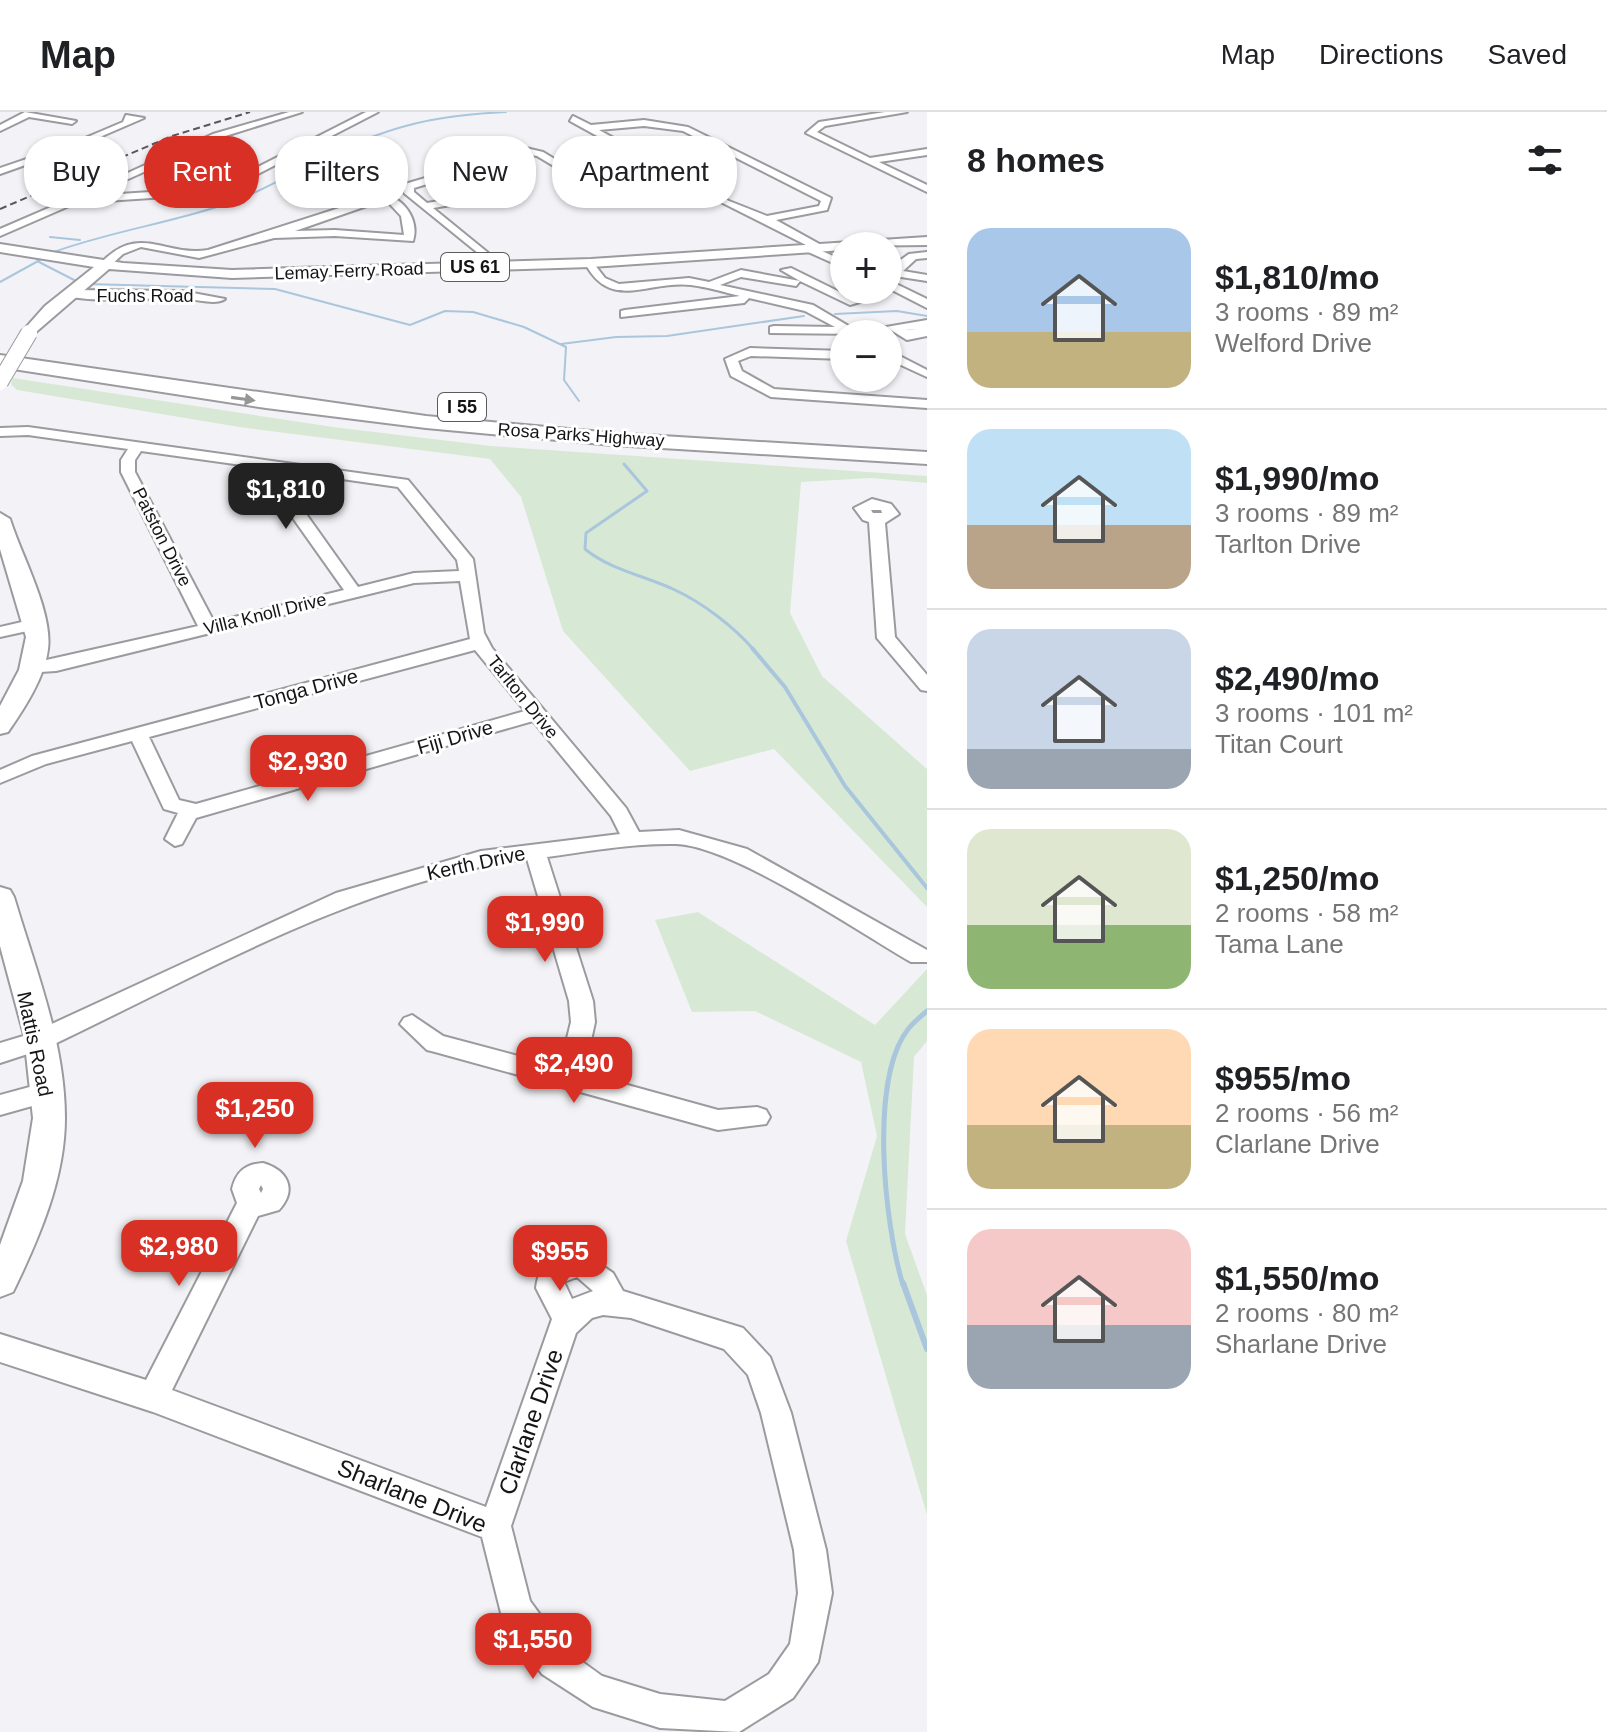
<!DOCTYPE html>
<meta charset="utf-8">
<style>
:root{--surface:#fff;--page:#f2f2f2;--text:#202124;--muted:#757577;--line:#e0e0e0;--accent:#d93025}
body{margin:0;font-family:Helvetica,sans-serif;background:var(--page);color:var(--text);height:100vh;display:flex;flex-direction:column;font-size:30px;white-space:nowrap}
*{box-sizing:border-box;margin:0}
p{font-size:26px;color:var(--muted)}
.icon{flex:none;width:44px;height:44px;fill:none;stroke:currentColor;stroke-width:2;stroke-linecap:round;stroke-linejoin:round}
.map{position:relative;flex:1;overflow:hidden}
.panel{display:flex;flex-direction:column;background:var(--surface);width:680px}
.panel>*{flex:none}
.hud{position:absolute;left:24px;top:24px;width:760px;height:72px;display:flex;gap:16px}
.fabs{position:absolute;left:830px;top:120px;display:grid;gap:16px}
.fabs a{display:grid;place-items:center;width:72px;height:72px;border-radius:50%;background:var(--surface);box-shadow:0 2px 6px #0004;font-size:40px}
.price{position:absolute;translate:-50% -68px;padding:0 18px;border-radius:16px;background:var(--accent);color:#fff;font-size:26px;line-height:52px;filter:drop-shadow(0 2px 4px #0008)}
.price::after{content:'';position:absolute;left:50%;top:48px;width:24px;height:18px;margin-left:-12px;background:inherit;clip-path:polygon(0 0,100% 0,50% 100%)}
.price.selected{background:#222;color:#fff}
ul{padding:0;list-style:none}
li{display:flex;align-items:center;gap:24px;height:200px;padding:0 40px}
li+li{border-top:2px solid var(--line)}
li span{display:grid;place-items:center;flex:none;width:224px;height:160px;border-radius:24px;color:#555}
li>.icon{margin-inline-start:auto}
span .icon{width:96px;height:96px;fill:#fffc;stroke-width:1}
li b{font-size:34px}
h2{display:flex;justify-content:space-between;align-items:center;height:96px;padding:0 40px;font-size:34px}
.pill{padding:0 28px;border-radius:32px;background:var(--surface);box-shadow:0 2px 6px #0004;font-size:28px;line-height:72px}
.pill.selected{background:var(--accent);color:#fff}
header{display:flex;align-items:center;gap:48px;box-sizing:border-box;height:112px;padding:0 40px;background:var(--surface);border-bottom:2px solid var(--line)}
header strong{font-size:38px}
nav{display:flex;gap:44px;margin-inline-start:auto;font-size:28px}
main{display:flex;flex:1;min-height:0}
.map>svg:first-child{display:block}
.green{fill:#d7e9d5}
.lines{fill:none;stroke-linecap:round;stroke-linejoin:round}
.stream-far4{stroke:#aac6dd;stroke-width:2}
.stream-far3{stroke:#aac6dd;stroke-width:3}
.stream-far2{stroke:#aac6dd;stroke-width:4}
.stream-far1{stroke:#aac6dd;stroke-width:5}
.stream{stroke:#aac6dd;stroke-width:6}
.minor-casing{stroke:#9b9a9f;stroke-width:4}
.major-casing{stroke:#9b9a9f;stroke-width:4}
.highway-casing{stroke:#9b9a9f;stroke-width:4}
.minor{fill:#fff;fill-rule:evenodd}
.major{fill:#fff;fill-rule:evenodd}
.highway{fill:#fff;fill-rule:evenodd}
.rail{stroke:#58585a;stroke-width:2;stroke-dasharray:7 4;stroke-linecap:butt}
.major-bridge-casing{stroke:#9b9a9f;stroke-width:18;stroke-linecap:butt}
.major-bridge{stroke:#fff;stroke-width:16}
.oneway{fill:#969697}
.labels{text-anchor:middle;stroke-width:6;stroke-linejoin:round;paint-order:stroke}
.shield{fill:#fff;stroke:#5b5b5d;stroke-width:2}
.shield-label{font-size:18px;font-weight:bold;fill:#151517}
.far-street-label{font-size:18px;fill:#151517;stroke:#fff}
.street-label{font-size:20px;fill:#151517;stroke:#fff}
.near-street-label{font-size:24px;fill:#151517;stroke:#fff}
</style>
<header>
<strong>Map</strong>
<nav><a>Map</a><a>Directions</a><a>Saved</a></nav>
</header>
<main>
<div class="map">
<svg width="927" height="1620" viewBox="0 0 927 1620">
<rect width="100%" height="100%" fill="#f3f3f7"/>
<path class="green" d="M13 266 333 315 491 334 927 364V371L871 366 801 370 790 501 822 564 927 657V795L774 637 690 659 563 519 521 385 490 347 239 315 17 278 11 272Z
M698 800 875 913 927 857V929L914 945 905 1122 927 1183V1403L846 1129 877 1024 861 950 755 899 692 900 655 808Z"/>
<g class="lines">
<path class="stream-far4" d="M50 125 80 128
M51 141C110 119 173 111 232 90 266 78 298 57 331 42 394 13 437 3 506 0
M37 149 78 170
M0 170 40 148
M87 172 275 177 410 213 445 199 473 200 524 215 566 235 564 268 579 289
M835 202 897 199 927 204
M561 232 616 225 667 224 804 204"/>
<path class="stream-far3" d="M624 352 647 379 586 421 585 437C610 458 646 464 675 478 703 491 734 515 754 538"/>
<path class="stream-far2" d="M752 536 785 575 845 674 927 776"/>
<path class="stream-far1" d="M903 1173C885 1115 868 966 909 916 914 910 921 904 927 899"/>
<path class="stream" d="M903 1171 927 1237"/>
<defs>
<path id="minor" d="M25 0 76 9 72 12 29 5 0 19V13Z
M289 0H302L219 26 95 82 86 80 213 22Z
M366 0H378L250 66 181 84 76 91 0 124V117L74 85 181 78 244 62Z
M885 0H907L825 14 817 20 870 46 927 37V43L879 50 927 73V80L806 21 819 10Z
M126 3 144 6 79 34 71 32 123 10Z
M573 4 591 13 644 8 688 15 831 86 827 98 776 108 823 134 822 139 844 149V156L806 139 808 134 665 62 597 73 618 85 614 90 537 44 526 42 414 76V80L427 91 470 84 477 78 491 81 487 87 433 96 503 153 499 158 404 81 405 72 526 36 543 40 589 68 657 57 570 9ZM644 14 683 19 821 89 819 94 767 104 729 89 599 18Z
M65 34 73 36 0 62V56Z
M380 83C403 83 420 108 413 129L335 124 274 126 199 146 141 135 123 142 110 154 100 152C139 110 164 145 208 138ZM381 89H387L401 104 404 123 335 118 295 119Z
M927 140V146L916 147 903 159 927 163V169L888 163V157L909 142Z
M591 148 605 166 619 172 689 166 709 170 741 158 800 169 781 158 791 156 860 190 850 193 800 169 796 174 741 165 720 173 813 193 862 222 770 221V215L774 214 835 215 805 199 749 186 744 191 621 205V199L625 198 740 184C724 180 707 175 691 173 648 168 611 200 585 151Z
M888 168 927 187V196L888 176Z
M70 178 182 179 225 187C216 193 200 188 188 187 148 184 106 192 66 184L64 182Z
M927 208V216L905 218 927 216V224L907 228 886 215Z
M750 236 844 239V247L751 244 738 249 742 259 774 277 927 288V296L771 285 731 264 725 247Z
M888 238 927 258V265L888 247Z
M28 315 408 368 473 447 484 521 492 536 626 696 639 720 679 718 747 737 927 838V850H911C857 819 733 734 676 732 633 731 589 739 547 745L593 889 595 910 584 961 718 998 757 995 766 998 770 1005 766 1012 718 1018 435 940 427 938 400 912 404 906 412 903 443 924 560 955 571 910 569 889 527 747C360 769 198 864 46 936L0 951V931L30 922 336 781 481 739 620 722 611 704 533 609 196 706 182 732 175 734 165 727 178 701 164 697 132 629 46 652 0 671V658L32 644 470 527 460 469 414 471 56 559 24 561V553L198 514 121 360V348L128 337 28 323 0 324V316ZM141 339 300 361 281 385 283 392 344 478 214 510 135 360V348ZM314 363 398 375 457 448 459 459 414 461 358 475 299 392 297 385ZM475 538 525 599 196 692 179 688 149 625Z
M872 387 891 392 899 402 885 411 895 525 927 563V579L921 578 877 526 869 410 863 408 854 396ZM871 398H881L882 401H873Z
M35 507 44 512 41 516 0 525V515Z
M48 970 57 973 60 980 57 987 0 1003V983Z
M263 1051C287 1058 298 1077 279 1098L258 1104 172 1278 486 1395 552 1207 536 1176C539 1148 557 1142 582 1140L613 1161 623 1179 743 1216 770 1245 791 1301 826 1438 832 1481 818 1550 793 1586 739 1620 660 1616 593 1595 542 1562 503 1509 482 1425 153 1300 0 1250V1222L146 1268 237 1091 232 1077C236 1060 245 1052 263 1051ZM261 1073 263 1077 261 1081 259 1077ZM577 1165 593 1179 572 1187 564 1170ZM603 1203 631 1206 724 1237 748 1263 761 1301 794 1438 798 1481 790 1532 769 1562 725 1589 660 1582 602 1564 566 1538 530 1489 511 1414 576 1221 592 1206Z"/>
<path id="major" d="M927 125V133L844 134V138L591 155 232 166 109 157 29 226 21 221 45 194 94 155 0 140V132L123 151 232 158 591 147Z
M0 401 10 407C21 443 53 500 48 537 45 565 24 597 8 620L0 622V594L19 558 26 525 0 437Z
M0 775 10 778 14 785C35 856 65 930 65 1006 65 1067 39 1126 13 1180L0 1185V1133L23 1069 33 1006 24 923 0 834Z"/>
<path id="highway" d="M0 243 426 304 613 321 927 340V352L613 333 426 316 266 296 0 255Z"/>
</defs>
<use href="#minor" class="minor-casing"/>
<use href="#major" class="major-casing"/>
<use href="#highway" class="highway-casing"/>
<use href="#minor" class="minor"/>
<use href="#major" class="major"/>
<use href="#highway" class="highway"/>
<path class="rail" d="M0 97 172 24 250 0"/>
<defs>
<path id="major-bridge" d="M0 270 29 221"/>
</defs>
<use href="#major-bridge" class="major-bridge-casing"/>
<use href="#major-bridge" class="major-bridge"/>
</g>
<defs><path id="oneway-solid" d="M-6-.8H1V-3.2L6.5 0L1 3.2V.8H-6Z" transform="scale(2)"/></defs>
<use class="oneway" href="#oneway-solid" transform="translate(243 287) rotate(8)"/>
<g class="labels">
<g class="shield">
<rect x="441" y="141" width="68" height="28" rx="6"/>
<rect x="438" y="281" width="48" height="28" rx="6"/>
</g>
<g class="shield-label">
<text x="475" y="161">US 61</text>
<text x="462" y="301">I 55</text>
</g>
<g class="far-street-label">
<text transform="translate(349 159) rotate(-2)" y="6">Lemay Ferry Road</text>
<text x="145" y="190">Fuchs Road</text>
<text transform="translate(581 323) rotate(4)" y="6">Rosa Parks Highway</text>
<text transform="translate(162 425) rotate(63)" y="6">Patston Drive</text>
<text transform="translate(265 502) rotate(-14)" y="6">Villa Knoll Drive</text>
<text transform="translate(523 585) rotate(51)" y="6">Tarlton Drive</text>
</g>
<g class="street-label">
<text transform="translate(306 577) rotate(-15)" y="7">Tonga Drive</text>
<text transform="translate(455 625) rotate(-16)" y="7">Fiji Drive</text>
<text transform="translate(476 751) rotate(-12)" y="7">Kerth Drive</text>
<text transform="translate(35 932) rotate(78)" y="7">Mattis Road</text>
</g>
<g class="near-street-label">
<text transform="translate(531 1310) rotate(-71)" y="8">Clarlane Drive</text>
<text transform="translate(412 1384) rotate(22)" y="8">Sharlane Drive</text>
</g>
</g>
</svg>
<div class="fabs">
<a>+</a>
<a>−</a>
</div>
<b class="price selected" style="left:286px;top:419px">$1,810</b>
<b class="price" style="left:308px;top:691px">$2,930</b>
<b class="price" style="left:545px;top:852px">$1,990</b>
<b class="price" style="left:574px;top:993px">$2,490</b>
<b class="price" style="left:255px;top:1038px">$1,250</b>
<b class="price" style="left:179px;top:1176px">$2,980</b>
<b class="price" style="left:560px;top:1181px">$955</b>
<b class="price" style="left:533px;top:1569px">$1,550</b>
<div class="hud">
<a class="pill">Buy</a>
<a class="pill selected">Rent</a>
<a class="pill">Filters</a>
<a class="pill">New</a>
<a class="pill">Apartment</a>
</div>
</div>
<section class="panel">
<h2>8 homes<svg class="icon" aria-label="filters" viewBox="0 0 24 24"><path d="M4 7h16M4 17h16"/><circle cx="9" cy="7" r="2"/><circle cx="15" cy="17" r="2"/></svg></h2>
<ul>
<li><span style="background:linear-gradient(#a9c7e8 65%,#c2b280 0)"><svg class="icon" aria-label="home" viewBox="0 0 24 24"><path d="M3 11l9-7 9 7M6 9v11h12V9"/></svg></span><div><b>$1,810/mo</b><p>3 rooms · 89 m²</p><p>Welford Drive</p></div></li>
<li><span style="background:linear-gradient(#bfe0f5 60%,#b9a48a 0)"><svg class="icon" aria-label="home" viewBox="0 0 24 24"><path d="M3 11l9-7 9 7M6 9v11h12V9"/></svg></span><div><b>$1,990/mo</b><p>3 rooms · 89 m²</p><p>Tarlton Drive</p></div></li>
<li><span style="background:linear-gradient(#c9d6e8 75%,#9aa5b1 0)"><svg class="icon" aria-label="home" viewBox="0 0 24 24"><path d="M3 11l9-7 9 7M6 9v11h12V9"/></svg></span><div><b>$2,490/mo</b><p>3 rooms · 101 m²</p><p>Titan Court</p></div></li>
<li><span style="background:linear-gradient(#dfe7d0 60%,#8fb573 0)"><svg class="icon" aria-label="home" viewBox="0 0 24 24"><path d="M3 11l9-7 9 7M6 9v11h12V9"/></svg></span><div><b>$1,250/mo</b><p>2 rooms · 58 m²</p><p>Tama Lane</p></div></li>
<li><span style="background:linear-gradient(#ffd9b3 60%,#c2b280 0)"><svg class="icon" aria-label="home" viewBox="0 0 24 24"><path d="M3 11l9-7 9 7M6 9v11h12V9"/></svg></span><div><b>$955/mo</b><p>2 rooms · 56 m²</p><p>Clarlane Drive</p></div></li>
<li><span style="background:linear-gradient(#f6c9c9 60%,#9aa5b1 0)"><svg class="icon" aria-label="home" viewBox="0 0 24 24"><path d="M3 11l9-7 9 7M6 9v11h12V9"/></svg></span><div><b>$1,550/mo</b><p>2 rooms · 80 m²</p><p>Sharlane Drive</p></div></li>
</ul>
</section>
</main>
